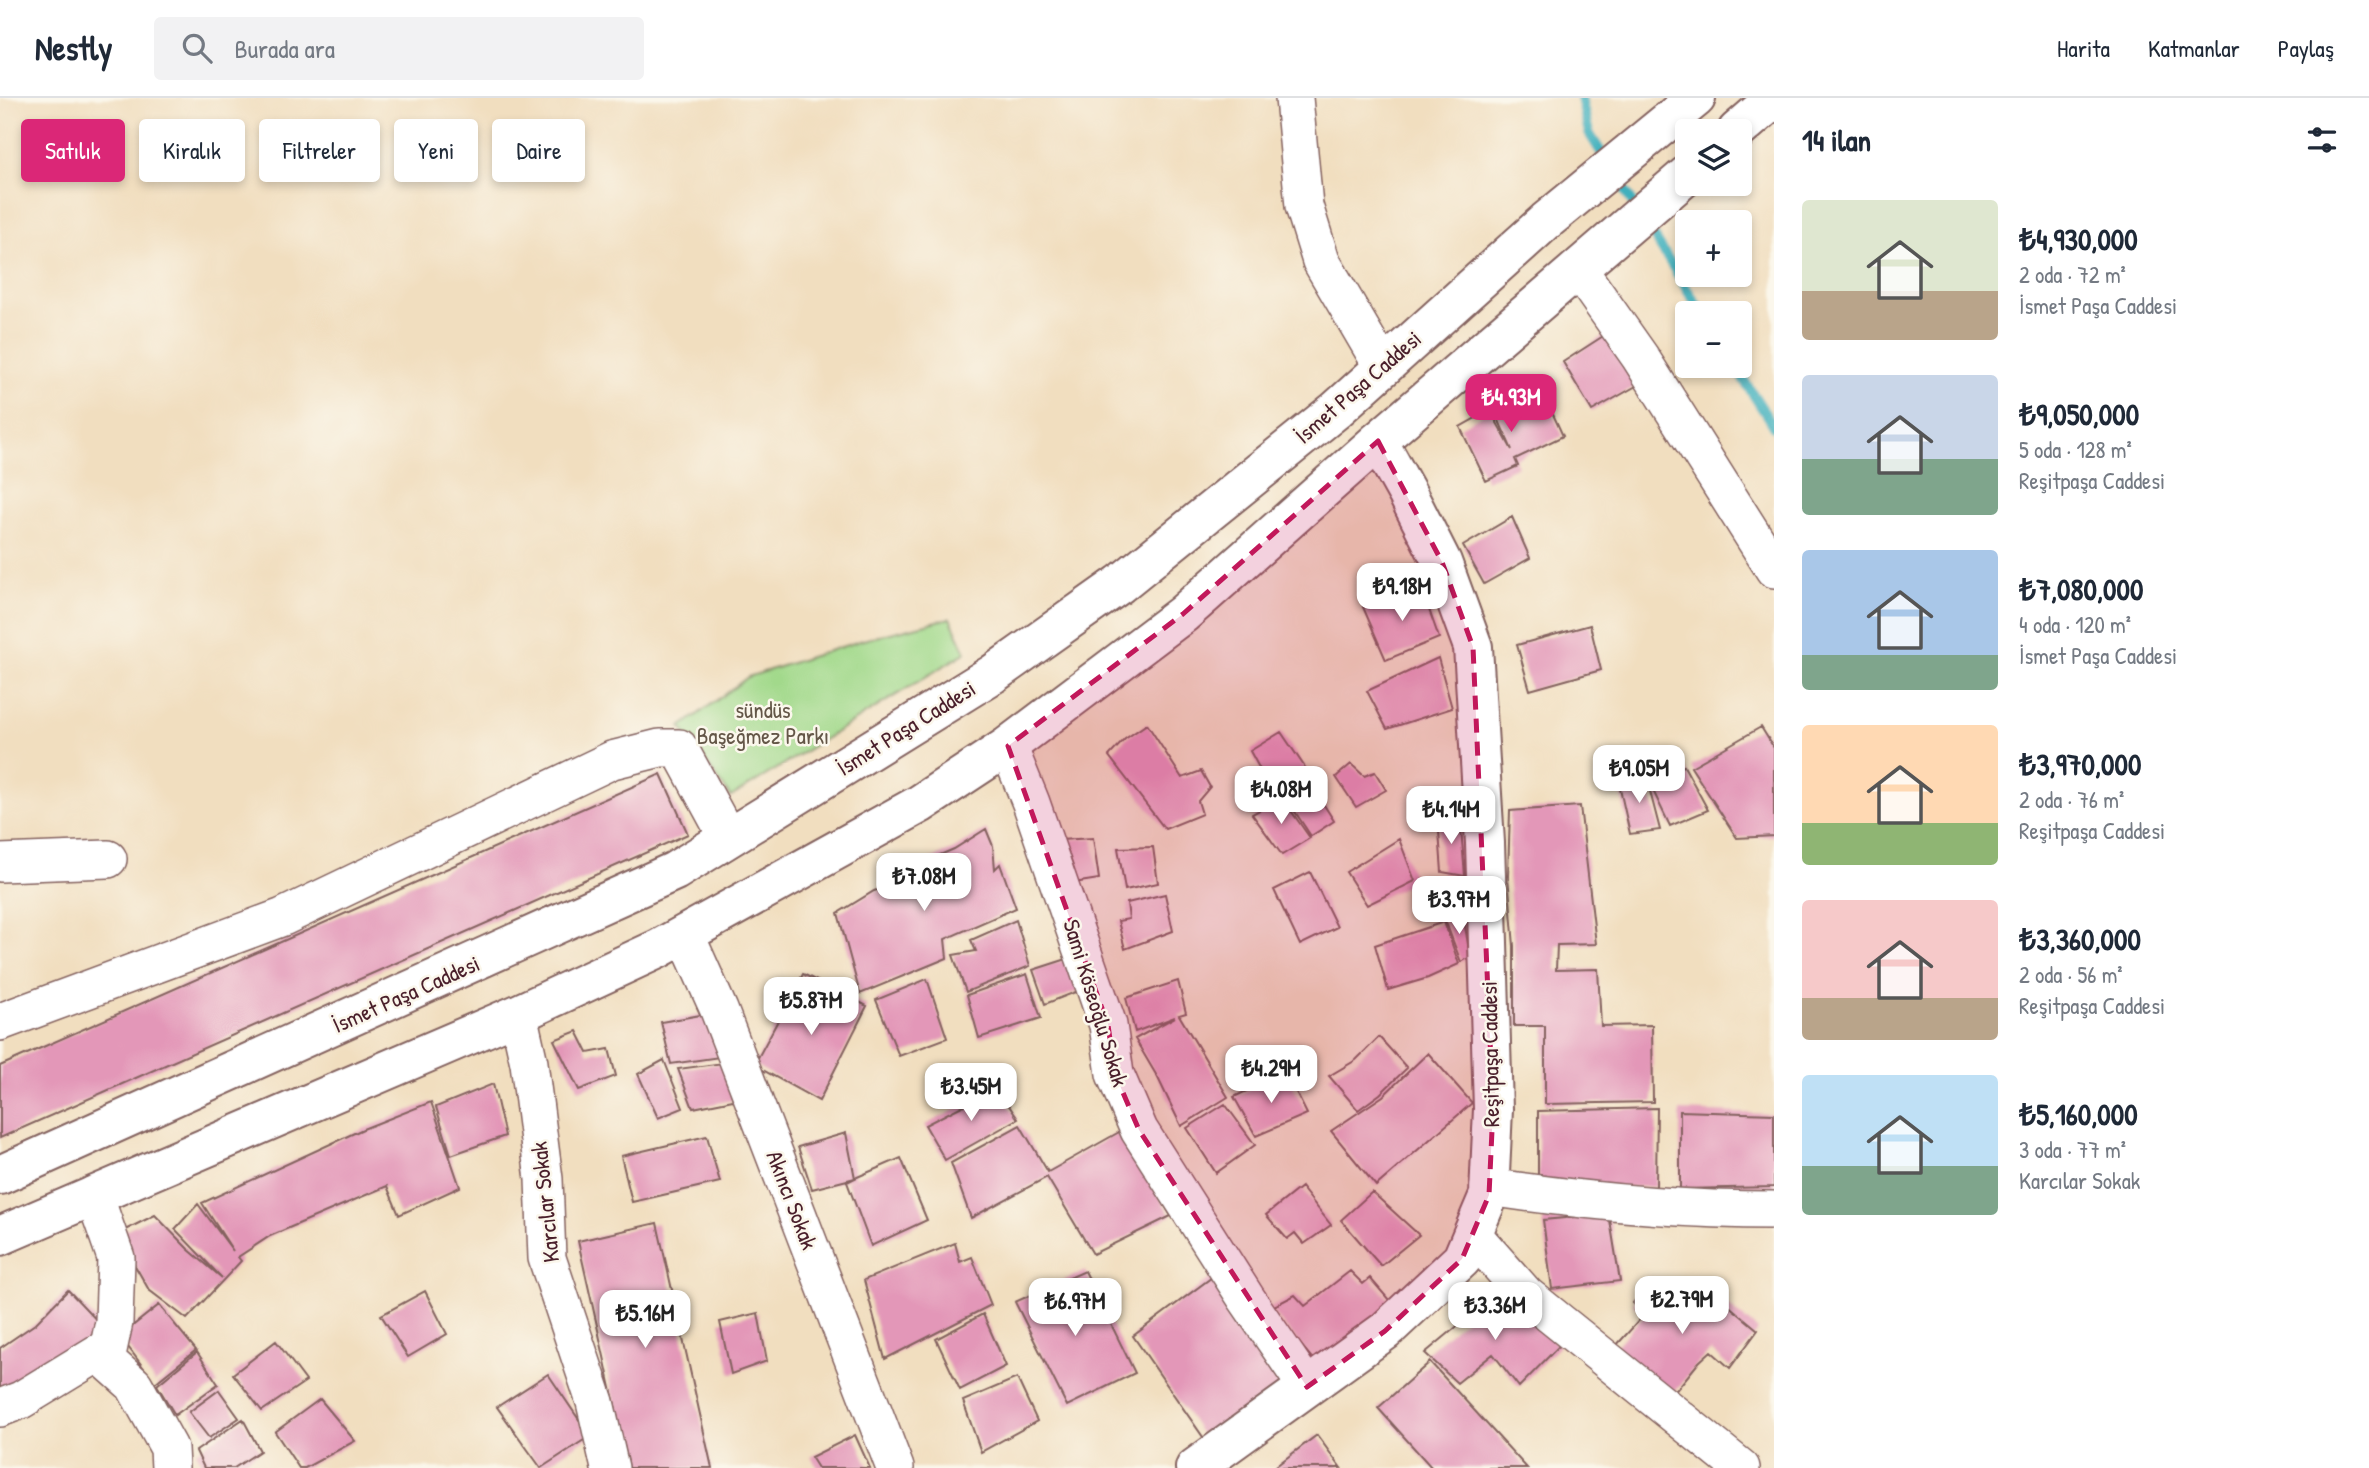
<!DOCTYPE html>
<html lang="tr">
<meta charset="utf-8">
<style>
:root{--surface:#fff;--page:#f2f2f3;--text:#1f2937;--muted:#747a83;--line:#e0e1e3;--accent:#db2777}
body{margin:0;font-family:"Patrick Hand",sans-serif;background:var(--page);color:var(--text);height:100vh;display:flex;flex-direction:column;font-size:26px;white-space:nowrap}
*{box-sizing:border-box;margin:0}
p{font-size:23px;color:var(--muted)}
.icon{flex:none;width:38px;height:38px;fill:none;stroke:currentColor;stroke-width:2;stroke-linecap:round;stroke-linejoin:round}
.map{position:relative;flex:1;overflow:hidden}
.sheet{display:flex;flex-direction:column;background:var(--surface);width:595px}
.sheet>*{flex:none}
.banner{position:absolute;left:21px;top:21px;width:665px;height:63px;display:flex;gap:14px}
.tools{position:absolute;left:1675px;top:21px;display:grid;gap:14px}
.tools a{display:grid;place-items:center;width:77px;height:77px;border-radius:7px;background:var(--surface);box-shadow:0 4px 10px #0003;font-size:35px}
.price{position:absolute;translate:-50% -60px;padding:0 16px;border-radius:14px;background:#fff;color:#222;font-size:23px;line-height:46px;filter:drop-shadow(0 2px 4px #0008)}
.price::after{content:'';position:absolute;left:50%;top:42px;width:21px;height:16px;margin-left:-10px;background:inherit;clip-path:polygon(0 0,100% 0,50% 100%)}
.price.selected{background:var(--accent);color:#fff}
ul{padding:0;list-style:none}
li{display:flex;align-items:center;gap:21px;height:175px;padding:0 28px}
li span{display:grid;place-items:center;flex:none;width:196px;height:140px;border-radius:7px;color:#555}
li>.icon{margin-inline-start:auto}
span .icon{width:84px;height:84px;fill:#fffc;stroke-width:1}
li b{font-size:30px}
h2{display:flex;justify-content:space-between;align-items:center;height:84px;padding:0 28px;font-size:30px}
.pill{padding:0 24px;border-radius:7px;background:var(--surface);box-shadow:0 4px 10px #0003;font-size:24px;line-height:63px}
.pill.selected{background:var(--accent);color:#fff}
header{display:flex;align-items:center;gap:42px;box-sizing:border-box;height:98px;padding:0 35px;background:var(--surface);border-bottom:2px solid var(--line)}
header strong{font-size:33px}
nav{display:flex;gap:38px;margin-inline-start:auto;font-size:24px}
.search{width:490px;height:63px;background:var(--page);display:flex;align-items:center;gap:18px;box-sizing:border-box;padding:0 24px;border-radius:7px;color:var(--muted);font-size:26px}
main{display:flex;flex:1;min-height:0}
.map>svg:first-child{display:block}
.green{fill:#a2d98b;stroke:#767c5b;stroke-width:2}
.lines{fill:none;stroke-linecap:round;stroke-linejoin:round}
.stream{stroke:#41b0bd;stroke-width:10}
.building{fill:#e397b8}
.minor-casing{stroke:#84625f;stroke-width:40}
.secondary-casing{stroke:#84625f;stroke-width:42}
.trunk-casing{stroke:#84625f;stroke-width:42}
.minor{stroke:#fff;stroke-width:37}
.secondary{stroke:#fff;stroke-width:38}
.trunk{stroke:#fff;stroke-width:38}
.marked{fill:#c2185b;fill-opacity:0.2;stroke:#c2185b;stroke-width:5;stroke-dasharray:14 9;stroke-linejoin:round}
.labels{text-anchor:middle;stroke-width:5;stroke-linejoin:round;paint-order:stroke}
.street-label{font-size:23px;fill:#4a1f2b;stroke:#fbf7ec}
.park-label{font-size:23px;fill:#645748;stroke:#fbf7ec}
</style>
<header>
<strong>Nestly</strong>
<div class="search"><svg class="icon" aria-label="search" viewBox="0 0 24 24"><circle cx="10" cy="10" r="6"/><path d="M15 15l6 6"/></svg>Burada ara</div>
<nav><a>Harita</a><a>Katmanlar</a><a>Paylaş</a></nav>
</header>
<main>
<div class="map">
<svg width="1774" height="1370" viewBox="0 0 1774 1370">
<rect width="100%" height="100%" fill="#fbf7ec"/>
<filter id="ink" filterUnits="userSpaceOnUse"><feTurbulence type="fractalNoise" baseFrequency=".0143" numOctaves="2"/><feDisplacementMap in="SourceGraphic" scale="14" xChannelSelector="R" yChannelSelector="G"/><feConvolveMatrix kernelMatrix="1 2 1 2 8 2 1 2 1" color-interpolation-filters="sRGB"/></filter>
<filter id="wash" filterUnits="userSpaceOnUse"><feTurbulence type="fractalNoise" baseFrequency=".00686" numOctaves="4" result="noise"/><feDisplacementMap in="SourceGraphic" scale="28" xChannelSelector="R" yChannelSelector="G"/><feGaussianBlur stdDeviation="1.57" result="paint"/><feColorMatrix in="noise" values="0 0 0 0 0 0 0 0 0 0 0 0 0 0 0 0 0 1.4 0 .05"/><feComposite in="paint" operator="in"/></filter>
<g filter="url(#wash)">
<rect width="100%" height="100%" fill="#f1debf"/>
<path class="green" d="M950 520 966 554 731 699 681 629 748 579 863 542Z"/>
<g class="lines">
<path class="stream" d="M1581 0 1589 35 1702 215
M1735 268 1774 329"/>
</g>
<g id="blocks">
<path class="building" d="M1611 233 1645 283 1592 313 1563 264Z
M1540 288 1563 338 1515 361 1518 368 1486 383 1460 329 1490 312 1512 352 1496 316Z
M1512 419 1530 460 1484 486 1463 448Z
M1421 489 1439 540 1386 562 1363 509Z
M1590 527 1601 572 1530 592 1517 547Z
M1438 560 1452 610 1387 631 1367 593Z
M1147 626 1182 680 1201 673 1210 689 1198 703 1202 716 1165 731 1109 658 1125 641Z
M1761 629 1774 650V738L1737 740 1691 669Z
M1281 634 1306 671 1270 690 1250 653Z
M1351 666 1364 678 1375 674 1386 692 1356 709 1336 679Z
M1684 668 1708 712 1670 728 1646 678Z
M661 676 688 736 0 1040V968Z
M1646 678 1660 732 1630 736 1618 682Z
M1312 688 1334 723 1311 738 1288 703Z
M1282 700 1310 740 1282 757 1252 716Z
M1580 708 1596 846 1557 847 1556 872 1598 871 1601 928 1652 927 1653 1004 1545 1006V928H1514V848L1508 778 1510 713Z
M1460 719 1465 778 1442 774 1438 720Z
M986 731 993 748 995 771 1000 766 1016 810 945 841 947 860 860 896 838 815 874 793 914 780 912 769 954 751Z
M1093 740 1099 781 1067 786 1060 742Z
M1399 741 1415 783 1367 807 1346 774Z
M1153 749 1158 785 1125 792 1118 750Z
M1310 774 1337 829 1300 847 1274 792Z
M1165 796 1173 833 1125 851 1118 823 1129 821 1127 805Z
M1463 816 1470 859 1461 864 1445 822Z
M1016 822 1030 868 966 894 953 857 976 853 971 842Z
M1444 824 1459 866 1428 880 1388 892 1375 847Z
M1076 858 1086 890 1045 906 1033 872Z
M803 876 867 908 819 1003 754 967Z
M1027 876 1041 920 979 940 967 897Z
M927 881 947 940 899 958 876 902Z
M1178 883 1186 915 1179 917 1228 999 1181 1028 1158 980 1135 941 1175 919 1135 934 1126 900Z
M712 915 720 959 671 966 661 924Z
M577 933 588 955 609 951 616 978 579 992 554 942Z
M1379 939 1407 970 1380 996 1358 1012 1329 978 1356 962Z
M1428 955 1472 1005 1376 1088 1331 1033 1383 998Z
M664 962 683 1010 658 1020 638 976Z
M723 965 733 1002 693 1010 678 971Z
M1286 974 1307 1016 1256 1038 1234 999Z
M493 986 505 1038 451 1057 436 1009Z
M997 990 1018 1021 945 1062 925 1027Z
M431 1004 460 1089 399 1117 387 1088 270 1138 238 1159 241 1163 187 1221 149 1192 117 1136 155 1117 188 1151 222 1180 175 1131 198 1106 233 1153 202 1105 363 1031Z
M1225 1006 1255 1047 1216 1075 1187 1030Z
M1657 1010 1656 1089 1538 1090V1013Z
M1680 1013 1774 1016V1089L1680 1091Z
M1020 1027 1048 1074 1121 1033 1171 1118 1093 1156 1047 1079 971 1120 951 1065Z
M846 1035 855 1080 901 1060 927 1122 871 1148 847 1084 855 1080 812 1091 798 1049Z
M707 1038 720 1084 632 1104 621 1058Z
M1301 1089 1331 1127 1304 1146 1295 1135 1287 1141 1266 1117Z
M1372 1094 1419 1137 1381 1168 1341 1122Z
M1609 1116 1620 1183 1552 1191 1543 1122Z
M657 1125 712 1370H629L578 1143Z
M955 1145 960 1164 972 1159 991 1207 885 1261 864 1182Z
M1085 1173 1135 1275 1067 1308 1015 1204Z
M1350 1173 1363 1186 1370 1180 1396 1210 1320 1270 1270 1210 1295 1197 1305 1208Z
M1215 1177 1292 1287 1210 1349 1133 1238Z
M1664 1185 1688 1203 1704 1187 1758 1232 1730 1270 1711 1253 1699 1264 1669 1301 1614 1250 1644 1217 1633 1205 1644 1191 1656 1197Z
M1502 1191 1559 1248 1519 1289 1493 1256 1457 1285 1425 1255Z
M68 1192 103 1229 57 1269 0 1294V1250L35 1226Z
M425 1193 447 1236 408 1259 381 1217Z
M159 1207 196 1252 155 1285 120 1238Z
M758 1215 767 1263 731 1276 720 1224Z
M983 1216 1006 1268 960 1292 936 1241Z
M276 1243 306 1283 262 1313 233 1276Z
M197 1254 218 1286 175 1317 157 1287Z
M1430 1264 1527 1370H1432L1378 1310Z
M548 1276 590 1338 541 1370 497 1309Z
M1017 1280 1037 1323 981 1354 963 1303Z
M219 1292 239 1320 209 1340 189 1314Z
M320 1301 355 1343 305 1370H299L275 1334Z
M243 1321 260 1353 234 1370H204L196 1353Z
M855 1337 870 1370H818L811 1359Z
M1317 1337 1341 1370H1277L1276 1368Z"/>
</g>
</g>
<g filter="url(#ink)">
<use href="#blocks" fill-opacity="0" stroke="#84625f" stroke-width="2"/>
<g class="lines">
<defs>
<path id="minor" d="M1294 0 1304 108 1321 163 1383 269
M1578 171 1640 259 1774 471
M1008 648 1031 705 1108 927 1115 976 1139 1032 1246 1200 1307 1289
M0 765 108 761
M685 836 719 912 895 1370
M518 916 529 965 544 1081 547 1160 595 1304 610 1370
M0 924 283 819 612 662 660 650H679L728 740
M1489 1089C1584 1103 1679 1112 1774 1112
M94 1097 116 1160 114 1224 106 1262
M1472 1136 1526 1197 1741 1370
M0 1310 21 1302 98 1255 134 1287 169 1350 170 1370"/>
<path id="secondary" d="M1195 1370 1385 1233 1462 1161 1489 1097 1493 1011 1485 745 1473 549 1442 464 1407 395 1378 343"/>
<path id="trunk" d="M1737 33 1774 1
M0 1077 675 773 993 576 1120 486 1336 312 1546 123 1696 0
M0 1138 518 916 658 851 920 706 1008 648 1183 516 1378 343 1687 77"/>
</defs>
<use href="#minor" class="minor-casing"/>
<use href="#secondary" class="secondary-casing"/>
<use href="#trunk" class="trunk-casing"/>
<use href="#minor" class="minor"/>
<use href="#secondary" class="secondary"/>
<use href="#trunk" class="trunk"/>
</g>
</g>
<path class="marked" d="M1378 343 1442 464 1473 549 1493 1011 1489 1097 1462 1161 1385 1233 1307 1289 1139 1032 1115 976 1108 927 1008 648 1183 516Z"/>
<g class="labels">
<g class="street-label">
<text transform="translate(1358 289) rotate(-41)" y="8">İsmet Paşa Caddesi</text>
<text transform="translate(906 630) rotate(-32)" y="8">İsmet Paşa Caddesi</text>
<text transform="translate(406 896) rotate(-24)" y="8">İsmet Paşa Caddesi</text>
<text transform="translate(1096 905) rotate(73)" y="8">Sami Köseoğlu Sokak</text>
<text transform="translate(1490 956) rotate(-91)" y="8">Reşitpaşa Caddesi</text>
<text transform="translate(792 1102) rotate(69)" y="8">Akıncı Sokak</text>
<text transform="translate(545 1104) rotate(-96)" y="8">Karcılar Sokak</text>
</g>
<g class="park-label">
<text x="763" y="620">sündüs<tspan x="763" dy="26">Başeğmez Parkı</tspan></text>
</g>
</g>
</svg>
<div class="tools">
<a><svg class="icon" aria-label="layers" viewBox="0 0 24 24"><path d="M12 4l9 5-9 5-9-5zM3 14l9 5 9-5"/></svg></a>
<a>+</a>
<a>−</a>
</div>
<b class="price selected" style="left:1511px;top:336px">₺4.93M</b>
<b class="price" style="left:1402px;top:525px">₺9.18M</b>
<b class="price" style="left:1639px;top:707px">₺9.05M</b>
<b class="price" style="left:1281px;top:728px">₺4.08M</b>
<b class="price" style="left:1451px;top:748px">₺4.14M</b>
<b class="price" style="left:924px;top:815px">₺7.08M</b>
<b class="price" style="left:1459px;top:838px">₺3.97M</b>
<b class="price" style="left:811px;top:939px">₺5.87M</b>
<b class="price" style="left:1271px;top:1007px">₺4.29M</b>
<b class="price" style="left:971px;top:1025px">₺3.45M</b>
<b class="price" style="left:1682px;top:1238px">₺2.79M</b>
<b class="price" style="left:1075px;top:1240px">₺6.97M</b>
<b class="price" style="left:1495px;top:1244px">₺3.36M</b>
<b class="price" style="left:645px;top:1252px">₺5.16M</b>
<div class="banner">
<a class="pill selected">Satılık</a>
<a class="pill">Kiralık</a>
<a class="pill">Filtreler</a>
<a class="pill">Yeni</a>
<a class="pill">Daire</a>
</div>
</div>
<section class="sheet">
<h2>14 ilan<svg class="icon" aria-label="filters" viewBox="0 0 24 24"><path d="M4 7h16M4 17h16"/><circle cx="9" cy="7" r="2"/><circle cx="15" cy="17" r="2"/></svg></h2>
<ul>
<li><span style="background:linear-gradient(#dfe7d0 65%,#b9a48a 0)"><svg class="icon" aria-label="home" viewBox="0 0 24 24"><path d="M3 11l9-7 9 7M6 9v11h12V9"/></svg></span><div><b>₺4,930,000</b><p>2 oda · 72 m²</p><p>İsmet Paşa Caddesi</p></div></li>
<li><span style="background:linear-gradient(#c9d6e8 60%,#7fa58c 0)"><svg class="icon" aria-label="home" viewBox="0 0 24 24"><path d="M3 11l9-7 9 7M6 9v11h12V9"/></svg></span><div><b>₺9,050,000</b><p>5 oda · 128 m²</p><p>Reşitpaşa Caddesi</p></div></li>
<li><span style="background:linear-gradient(#a9c7e8 75%,#7fa58c 0)"><svg class="icon" aria-label="home" viewBox="0 0 24 24"><path d="M3 11l9-7 9 7M6 9v11h12V9"/></svg></span><div><b>₺7,080,000</b><p>4 oda · 120 m²</p><p>İsmet Paşa Caddesi</p></div></li>
<li><span style="background:linear-gradient(#ffd9b3 70%,#8fb573 0)"><svg class="icon" aria-label="home" viewBox="0 0 24 24"><path d="M3 11l9-7 9 7M6 9v11h12V9"/></svg></span><div><b>₺3,970,000</b><p>2 oda · 76 m²</p><p>Reşitpaşa Caddesi</p></div></li>
<li><span style="background:linear-gradient(#f6c9c9 70%,#b9a48a 0)"><svg class="icon" aria-label="home" viewBox="0 0 24 24"><path d="M3 11l9-7 9 7M6 9v11h12V9"/></svg></span><div><b>₺3,360,000</b><p>2 oda · 56 m²</p><p>Reşitpaşa Caddesi</p></div></li>
<li><span style="background:linear-gradient(#bfe0f5 65%,#7fa58c 0)"><svg class="icon" aria-label="home" viewBox="0 0 24 24"><path d="M3 11l9-7 9 7M6 9v11h12V9"/></svg></span><div><b>₺5,160,000</b><p>3 oda · 77 m²</p><p>Karcılar Sokak</p></div></li>
</ul>
</section>
</main>
